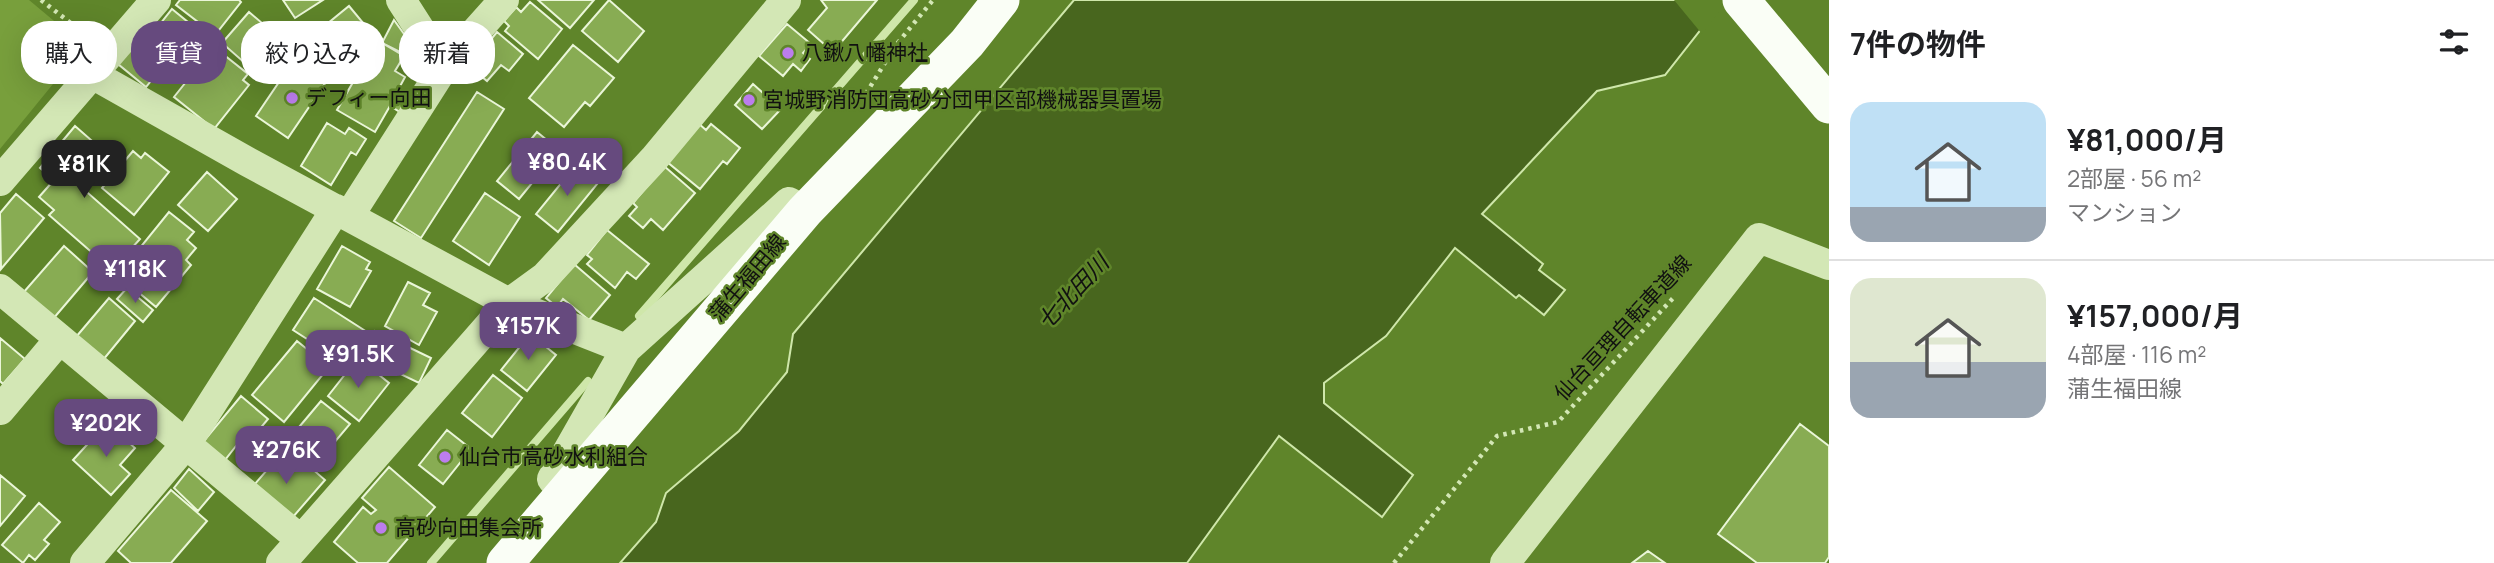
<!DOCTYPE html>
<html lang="ja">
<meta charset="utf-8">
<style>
:root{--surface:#fff;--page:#f6f6f6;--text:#202124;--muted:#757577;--line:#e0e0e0;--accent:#664a7e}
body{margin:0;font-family:Manrope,"Noto Sans JP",sans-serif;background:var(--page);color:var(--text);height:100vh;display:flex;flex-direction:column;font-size:26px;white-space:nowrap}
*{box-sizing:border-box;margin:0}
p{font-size:23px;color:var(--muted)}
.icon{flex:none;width:38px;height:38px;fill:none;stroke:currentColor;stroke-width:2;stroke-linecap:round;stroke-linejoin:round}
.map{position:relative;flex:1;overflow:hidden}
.side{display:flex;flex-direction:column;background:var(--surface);width:665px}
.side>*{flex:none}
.top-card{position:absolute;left:21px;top:21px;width:665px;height:63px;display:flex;gap:14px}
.price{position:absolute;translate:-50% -60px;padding:0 16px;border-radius:14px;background:var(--accent);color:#fff;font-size:23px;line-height:46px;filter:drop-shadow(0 2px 4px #0008)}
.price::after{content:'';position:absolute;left:50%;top:42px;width:21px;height:16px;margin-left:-10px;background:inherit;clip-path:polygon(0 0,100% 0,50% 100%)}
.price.selected{background:#222;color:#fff}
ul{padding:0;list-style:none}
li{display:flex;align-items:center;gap:21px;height:175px;padding:0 21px}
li+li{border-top:2px solid var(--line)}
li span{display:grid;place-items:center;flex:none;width:196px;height:140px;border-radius:21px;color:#555}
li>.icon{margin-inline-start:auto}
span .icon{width:84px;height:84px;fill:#fffc;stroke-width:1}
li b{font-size:30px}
h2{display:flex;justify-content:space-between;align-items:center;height:84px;padding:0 21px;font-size:30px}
.chip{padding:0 24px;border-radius:28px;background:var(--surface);box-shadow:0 7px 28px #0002;font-size:24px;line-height:63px}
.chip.selected{background:var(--accent);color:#fff}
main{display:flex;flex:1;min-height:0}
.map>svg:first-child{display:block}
.green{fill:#789f3c}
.water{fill:#48661e;stroke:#cfe7aa;stroke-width:2}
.pier{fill:#5f852a}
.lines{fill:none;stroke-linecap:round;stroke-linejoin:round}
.stream{stroke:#cfe7aa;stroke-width:8}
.building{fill:#88ac53;stroke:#eaf6d8;stroke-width:2}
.path{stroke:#d3e7b5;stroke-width:4.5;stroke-dasharray:3.5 5;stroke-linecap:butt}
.minor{stroke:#d3e7b5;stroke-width:30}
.major{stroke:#fafef6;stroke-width:37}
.poi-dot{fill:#bc7ded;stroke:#5f852a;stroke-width:2.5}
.labels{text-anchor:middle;stroke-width:5;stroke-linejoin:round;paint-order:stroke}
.poi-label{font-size:21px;fill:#111;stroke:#5f852a;text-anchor:start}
.street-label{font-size:21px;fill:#111;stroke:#5f852a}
.water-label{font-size:23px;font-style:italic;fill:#111;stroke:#5f852a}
</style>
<main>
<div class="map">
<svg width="1829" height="563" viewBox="0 0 1829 563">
<rect width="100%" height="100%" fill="#5f852a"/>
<path class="green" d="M0 0H29L84 46 0 149Z"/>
<path class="water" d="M1074 0H1724L1665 75 1597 91 1482 214 1543 264 1539 270 1565 290 1544 315 1519 295 1516 298 1455 248 1386 336 1324 383V403L1413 475 1382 517 1279 436 1187 563H620L656 522 666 493 739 431 787 372 793 334Z"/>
<path class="pier" d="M1674 0H1728L1702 34Z"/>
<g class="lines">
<path class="stream" d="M639 316 914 0
M431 563 588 381"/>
</g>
<path class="building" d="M180 0H239L241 2 215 35 176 5Z
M283 0H323L295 18Z
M538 0H594L570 28Z
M609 0 644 31 618 62 582 31Z
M877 0 833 52 808 30 827 8 821 0Z
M530 2 562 29 538 59 505 31 509 26 504 21 516 7 521 12Z
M349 6 369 30 325 66 305 42Z
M172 9 194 27 146 87 118 64 144 33 149 38Z
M249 12 289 46 262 78 222 43Z
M394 20 409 41 402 53 382 43Z
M787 24 811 44 803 53 810 59 801 71 793 64 783 76 759 56Z
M497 32 523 54 509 71 501 65 487 81 469 66Z
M382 43 404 56 395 71 405 77 398 90 409 96 400 112 390 106 375 132 337 110 367 58 372 61Z
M573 45 614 78 590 106 585 102 564 127 529 98Z
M214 47 248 74 243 80 249 85 214 129 174 97Z
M296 57 328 79 288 138 256 116Z
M753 84 781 109 762 129 735 105Z
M477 92 504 109 421 238 394 221Z
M327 123 345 134 349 128 366 139 356 155 351 152 331 185 301 166Z
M698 123 706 130 711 124 740 148 727 164 723 161 700 189 666 161Z
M75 126 107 154 80 186 140 239 112 270 49 215 54 210 39 197 54 180 40 168Z
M537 132 559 150 519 199 497 181Z
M133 151 141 158 145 153 169 172 134 215 102 188Z
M576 165 598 183 558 232 536 214Z
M664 166 695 193 663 230 651 219 643 228 629 216 637 207 633 203Z
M207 172 237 199 208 231 178 205Z
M485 193 520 217 489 265 453 241Z
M16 194 44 218 1 269 0 213Z
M169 212 194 232 187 240 196 248 186 260 191 265 156 307 118 275Z
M607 230 649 264 636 279 627 272 615 288 587 264 592 259 587 255Z
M64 246 93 272 53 319 23 293Z
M342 246 370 262 366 269 371 271 350 307 317 289Z
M574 264 610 295 589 320 563 299 557 307 546 298Z
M408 282 430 293 423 305 437 312 419 345 385 326Z
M127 288 153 310 143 322 117 299Z
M109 298 135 321 103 360 76 337Z
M314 298 367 332 346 364 293 330Z
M375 331 431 358 419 383 363 356Z
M530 334 556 355 527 391 501 370Z
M0 338 25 359 3 384 0 381Z
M297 341 329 367 284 422 252 395Z
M358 358 389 383 359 421 328 396Z
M493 375 522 398 492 437 462 413Z
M241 396 268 419 242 450 236 446 225 460 203 442Z
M321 401 350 424 317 463 289 439Z
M107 423 135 448 120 465 130 474 111 495 73 460Z
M1800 424 1829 446V557L1825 563H1757L1718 534Z
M447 430 471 449 443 484 419 465Z
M287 447 325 480 286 525 248 492Z
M389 467 435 507 387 563H358L334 542 363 507 371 514 376 510 362 498Z
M189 469 214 492 198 511 174 488Z
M0 475 25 496 0 526Z
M171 490 207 521 171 563H131L118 551Z
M39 503 60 522 44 540 49 544 35 560 29 555 23 563 2 545Z
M1648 551 1665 563H1632Z"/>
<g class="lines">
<path class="path" d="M41 0 90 38
M857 108 896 45 933 0
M1394 563 1497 436 1558 422 1675 296"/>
<path class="minor" d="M401 0 444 67
M92 74 248 162 509 303 626 349 789 202 805 211
M0 181 156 0
M349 216 444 67 504 0
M0 289 301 540
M0 410 59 340
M565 493 552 479 626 349
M85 563 186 444 336 209
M281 563 509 303 545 277 654 159 786 0
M1505 563 1759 238 1829 265"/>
<path class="major" d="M1741 0 1829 105
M505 563 805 211 967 43 1001 0"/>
</g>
<g class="poi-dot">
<circle cx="788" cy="53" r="7"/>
<circle cx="292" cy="98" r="7"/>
<circle cx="749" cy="100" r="7"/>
<circle cx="445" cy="457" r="7"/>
<circle cx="381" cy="528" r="7"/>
</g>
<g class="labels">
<g class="poi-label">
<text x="802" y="60">八鍬八幡神社</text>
<text x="306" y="105">デフィー向田</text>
<text x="763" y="107">宮城野消防団高砂分団甲区部機械器具置場</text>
<text x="459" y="464">仙台市高砂水利組合</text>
<text x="395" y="535">高砂向田集会所</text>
</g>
<g class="street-label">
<text transform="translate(748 278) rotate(-50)" y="7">蒲生福田線</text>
<text transform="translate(1623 328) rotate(-47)" y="7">仙台亘理自転車道線</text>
</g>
<g class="water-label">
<text transform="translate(1073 292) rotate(-47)" y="8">七北田川</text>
</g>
</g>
</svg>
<b class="price" style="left:567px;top:198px">¥80.4K</b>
<b class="price selected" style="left:84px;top:200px">¥81K</b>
<b class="price" style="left:135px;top:305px">¥118K</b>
<b class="price" style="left:528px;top:362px">¥157K</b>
<b class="price" style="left:358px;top:390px">¥91.5K</b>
<b class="price" style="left:106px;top:459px">¥202K</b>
<b class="price" style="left:286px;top:486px">¥276K</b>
<div class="top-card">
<a class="chip">購入</a>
<a class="chip selected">賃貸</a>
<a class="chip">絞り込み</a>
<a class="chip">新着</a>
</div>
</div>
<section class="side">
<h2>7件の物件<svg class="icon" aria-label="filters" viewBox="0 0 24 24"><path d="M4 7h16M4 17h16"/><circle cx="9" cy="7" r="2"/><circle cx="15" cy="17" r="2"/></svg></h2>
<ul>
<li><span style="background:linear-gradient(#bfe0f5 75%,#9aa5b1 0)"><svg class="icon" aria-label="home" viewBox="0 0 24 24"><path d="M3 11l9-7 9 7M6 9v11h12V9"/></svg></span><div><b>¥81,000/月</b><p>2部屋 · 56 m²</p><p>マンション</p></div></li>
<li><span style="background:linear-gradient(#dfe7d0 60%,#9aa5b1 0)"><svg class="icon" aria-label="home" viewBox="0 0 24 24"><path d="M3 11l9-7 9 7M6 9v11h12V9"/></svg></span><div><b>¥157,000/月</b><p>4部屋 · 116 m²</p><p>蒲生福田線</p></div></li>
</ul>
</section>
</main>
